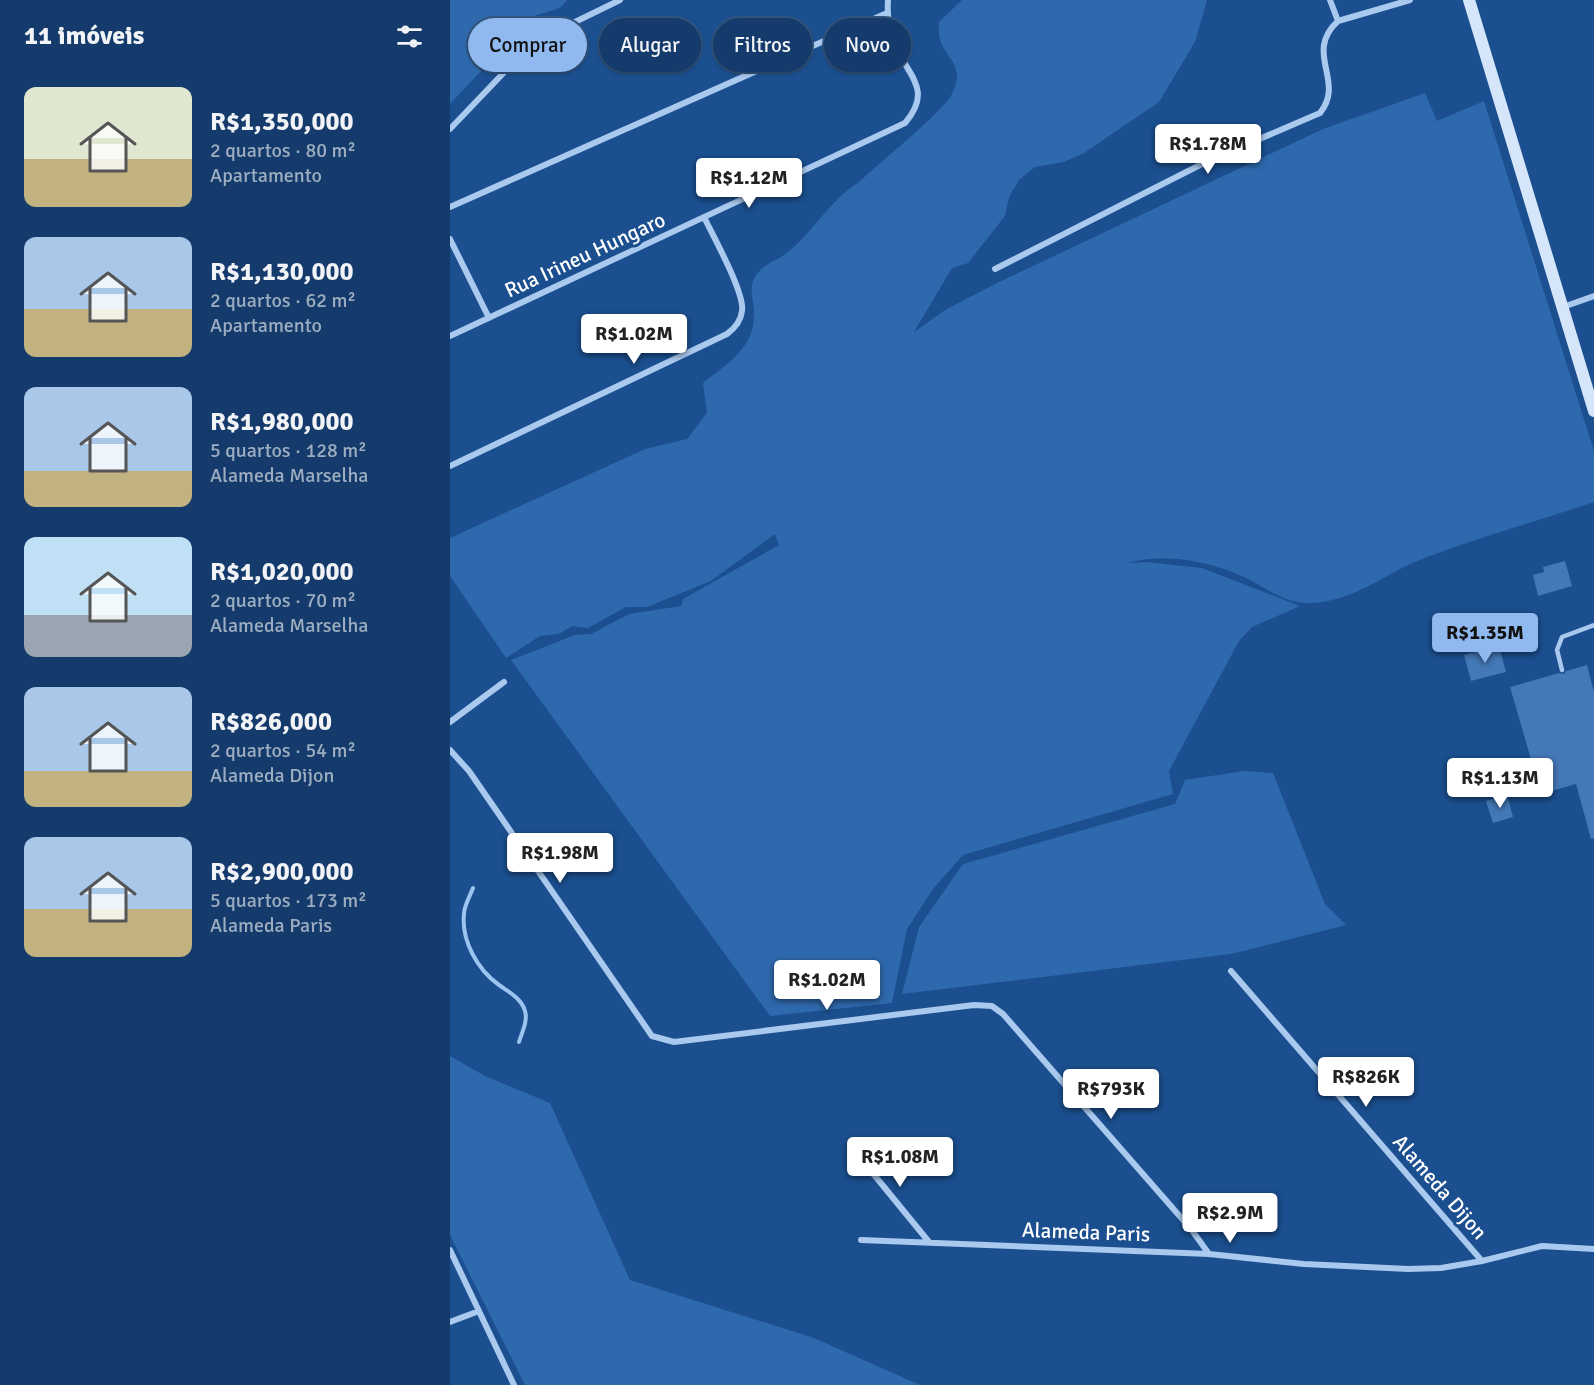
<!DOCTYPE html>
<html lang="pt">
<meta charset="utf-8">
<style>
:root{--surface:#143b6b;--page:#1d4271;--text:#f1f3f6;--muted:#9dadc1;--line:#33557e;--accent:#90b9f0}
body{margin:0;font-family:Signika,sans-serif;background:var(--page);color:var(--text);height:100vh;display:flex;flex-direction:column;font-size:22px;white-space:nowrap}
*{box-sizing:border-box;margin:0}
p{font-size:20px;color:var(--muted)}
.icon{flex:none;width:33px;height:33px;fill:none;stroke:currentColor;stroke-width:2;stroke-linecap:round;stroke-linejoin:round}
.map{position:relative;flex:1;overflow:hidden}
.details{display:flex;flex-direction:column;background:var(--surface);width:450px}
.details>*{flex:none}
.top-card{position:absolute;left:18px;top:18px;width:570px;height:54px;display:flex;gap:12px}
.price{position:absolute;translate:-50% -51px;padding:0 14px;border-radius:6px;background:#fff;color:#222;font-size:20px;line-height:39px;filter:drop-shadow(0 2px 3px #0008)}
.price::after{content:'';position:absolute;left:50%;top:36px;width:18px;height:14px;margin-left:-9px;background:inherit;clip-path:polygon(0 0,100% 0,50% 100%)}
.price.current{background:var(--accent);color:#111}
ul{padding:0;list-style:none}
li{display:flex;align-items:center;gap:18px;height:150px;padding:0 24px}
li span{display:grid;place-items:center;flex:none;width:168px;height:120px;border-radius:12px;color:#555}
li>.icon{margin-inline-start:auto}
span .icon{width:72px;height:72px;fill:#fffc;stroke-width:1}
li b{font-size:26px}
h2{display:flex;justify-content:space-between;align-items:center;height:72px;padding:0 24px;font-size:26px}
.tag{padding:0 21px;border-radius:27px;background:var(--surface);box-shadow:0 2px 4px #0004,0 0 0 2px var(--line);font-size:21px;line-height:54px}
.tag.current{background:var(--accent);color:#111}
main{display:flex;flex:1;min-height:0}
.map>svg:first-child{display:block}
.green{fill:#2e69ad}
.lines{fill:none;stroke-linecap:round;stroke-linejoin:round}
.stream{stroke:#9cc4f0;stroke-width:4}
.building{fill:#4478b7}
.service{stroke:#a9c9ee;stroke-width:4.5}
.minor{stroke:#a9c9ee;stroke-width:6}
.secondary{stroke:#d6e6fa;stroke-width:12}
.labels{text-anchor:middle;stroke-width:6;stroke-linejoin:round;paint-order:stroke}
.street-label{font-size:21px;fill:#fff;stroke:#1b4f8f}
</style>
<main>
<section class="details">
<h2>11 imóveis<svg class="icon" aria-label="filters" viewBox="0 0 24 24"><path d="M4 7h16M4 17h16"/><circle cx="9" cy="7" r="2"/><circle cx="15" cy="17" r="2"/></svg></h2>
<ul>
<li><span style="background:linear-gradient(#dfe7d0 60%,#c2b280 0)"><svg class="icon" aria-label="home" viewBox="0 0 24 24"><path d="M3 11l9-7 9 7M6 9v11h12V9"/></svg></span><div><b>R$1,350,000</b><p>2 quartos · 80 m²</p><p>Apartamento</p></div></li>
<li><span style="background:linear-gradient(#a9c7e8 60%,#c2b280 0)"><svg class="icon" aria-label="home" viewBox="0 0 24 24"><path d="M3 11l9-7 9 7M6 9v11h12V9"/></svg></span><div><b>R$1,130,000</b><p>2 quartos · 62 m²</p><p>Apartamento</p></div></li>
<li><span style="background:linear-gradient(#a9c7e8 70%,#c2b280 0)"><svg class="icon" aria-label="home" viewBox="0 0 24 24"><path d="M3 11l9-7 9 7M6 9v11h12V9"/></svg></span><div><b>R$1,980,000</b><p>5 quartos · 128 m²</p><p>Alameda Marselha</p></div></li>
<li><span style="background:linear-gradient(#bfe0f5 65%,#9aa5b1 0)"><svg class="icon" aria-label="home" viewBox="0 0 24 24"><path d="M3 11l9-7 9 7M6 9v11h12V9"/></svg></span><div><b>R$1,020,000</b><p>2 quartos · 70 m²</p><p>Alameda Marselha</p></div></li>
<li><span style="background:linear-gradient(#a9c7e8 70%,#c2b280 0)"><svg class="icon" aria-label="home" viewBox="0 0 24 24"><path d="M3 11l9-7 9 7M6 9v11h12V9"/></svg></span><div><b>R$826,000</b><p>2 quartos · 54 m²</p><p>Alameda Dijon</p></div></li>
<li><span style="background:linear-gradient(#a9c7e8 60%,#c2b280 0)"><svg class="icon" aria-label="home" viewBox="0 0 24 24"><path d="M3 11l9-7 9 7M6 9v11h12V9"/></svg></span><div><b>R$2,900,000</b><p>5 quartos · 173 m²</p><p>Alameda Paris</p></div></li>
</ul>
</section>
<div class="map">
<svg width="1144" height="1385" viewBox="0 0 1144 1385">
<rect width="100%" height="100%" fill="#1b4f8f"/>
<path class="green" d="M0 0H117L110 8 65 22 49 52 0 104Z
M512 0H757L745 42 709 102 634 153 614 162 585 167 569 180 559 197 555 216 518 263 502 268 464 332 495 310 547 283 873 129 975 93 987 121 1034 101 1144 451V502C1086 522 1025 538 967 561 932 576 905 600 863 603 837 605 818 589 796 578 760 561 716 553 677 563L696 562 752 568 850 606 802 627 789 641 719 771 723 794 513 855 483 889 457 929 442 1003 320 1016 61 660 125 635 141 634 179 614 231 606 233 599 329 545 325 534 261 581 197 607H176L138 628 122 626 109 634 90 636 56 658 0 576V538L195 449 237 439 257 413 253 383C278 363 305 348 304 313 304 301 298 288 305 277 312 264 327 261 338 252 364 231 380 200 409 182 436 157 476 126 499 99 502 95 507 83 507 77 507 55 486 54 489 22Z
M794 771 823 773 875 904 896 925 781 954 452 994 469 927 513 864 725 804 735 780Z
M0 1056 35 1076 100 1103 180 1280 364 1338 470 1385H75L0 1235Z"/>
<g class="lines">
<path class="stream" d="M23 888C20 896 14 906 14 914 11 941 28 970 49 985 59 992 72 999 75 1011 78 1021 72 1032 69 1042"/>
</g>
<path class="building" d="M1115 561 1122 586 1088 596 1083 575 1094 572 1093 567Z
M1049 646 1056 672 1021 681 1014 655Z
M1137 665 1144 692V838L1141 839 1126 784 1091 794 1060 687 1109 673 1114 674 1116 671Z
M1057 795 1063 817 1043 823 1036 801Z"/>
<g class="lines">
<path class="service" d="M1112 670 1107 650 1112 637 1144 625"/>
<path class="minor" d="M880 0 888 21
M0 129 82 43 170 0
M0 207 437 13
M0 239 39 318
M545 269 756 162 870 113C896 81 853 53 888 21L960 0
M1113 307 1144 296
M0 336 455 123C485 88 455 74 444 42 439 29 437 14 438 0
M0 466 277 334C285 328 291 321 292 311 295 293 263 236 254 217
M0 722 54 682
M0 750 19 771 202 1036 224 1042 524 1005 542 1006 553 1014 741 1229 759 1254
M781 971 1032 1261
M403 1149 479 1242
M411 1240 759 1254 854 1264 958 1269 991 1268 1032 1261 1092 1246 1144 1249
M0 1250 64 1385
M0 1322 29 1311"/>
<path class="secondary" d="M1019 0 1144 411"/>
</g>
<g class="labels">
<g class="street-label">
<text transform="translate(135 255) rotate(-25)" y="7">Rua Irineu Hungaro</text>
<text transform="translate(990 1187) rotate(49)" y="7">Alameda Dijon</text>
<text transform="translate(636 1232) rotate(2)" y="7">Alameda Paris</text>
</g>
</g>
</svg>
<b class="price" style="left:758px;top:175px">R$1.78M</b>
<b class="price" style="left:299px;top:209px">R$1.12M</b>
<b class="price" style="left:184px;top:365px">R$1.02M</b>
<b class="price current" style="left:1035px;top:664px">R$1.35M</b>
<b class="price" style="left:1050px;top:809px">R$1.13M</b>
<b class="price" style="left:110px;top:884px">R$1.98M</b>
<b class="price" style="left:377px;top:1011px">R$1.02M</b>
<b class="price" style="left:916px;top:1108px">R$826K</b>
<b class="price" style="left:661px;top:1120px">R$793K</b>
<b class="price" style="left:450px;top:1188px">R$1.08M</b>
<b class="price" style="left:780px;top:1244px">R$2.9M</b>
<div class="top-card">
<a class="tag current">Comprar</a>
<a class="tag">Alugar</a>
<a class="tag">Filtros</a>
<a class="tag">Novo</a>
</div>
</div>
</main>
